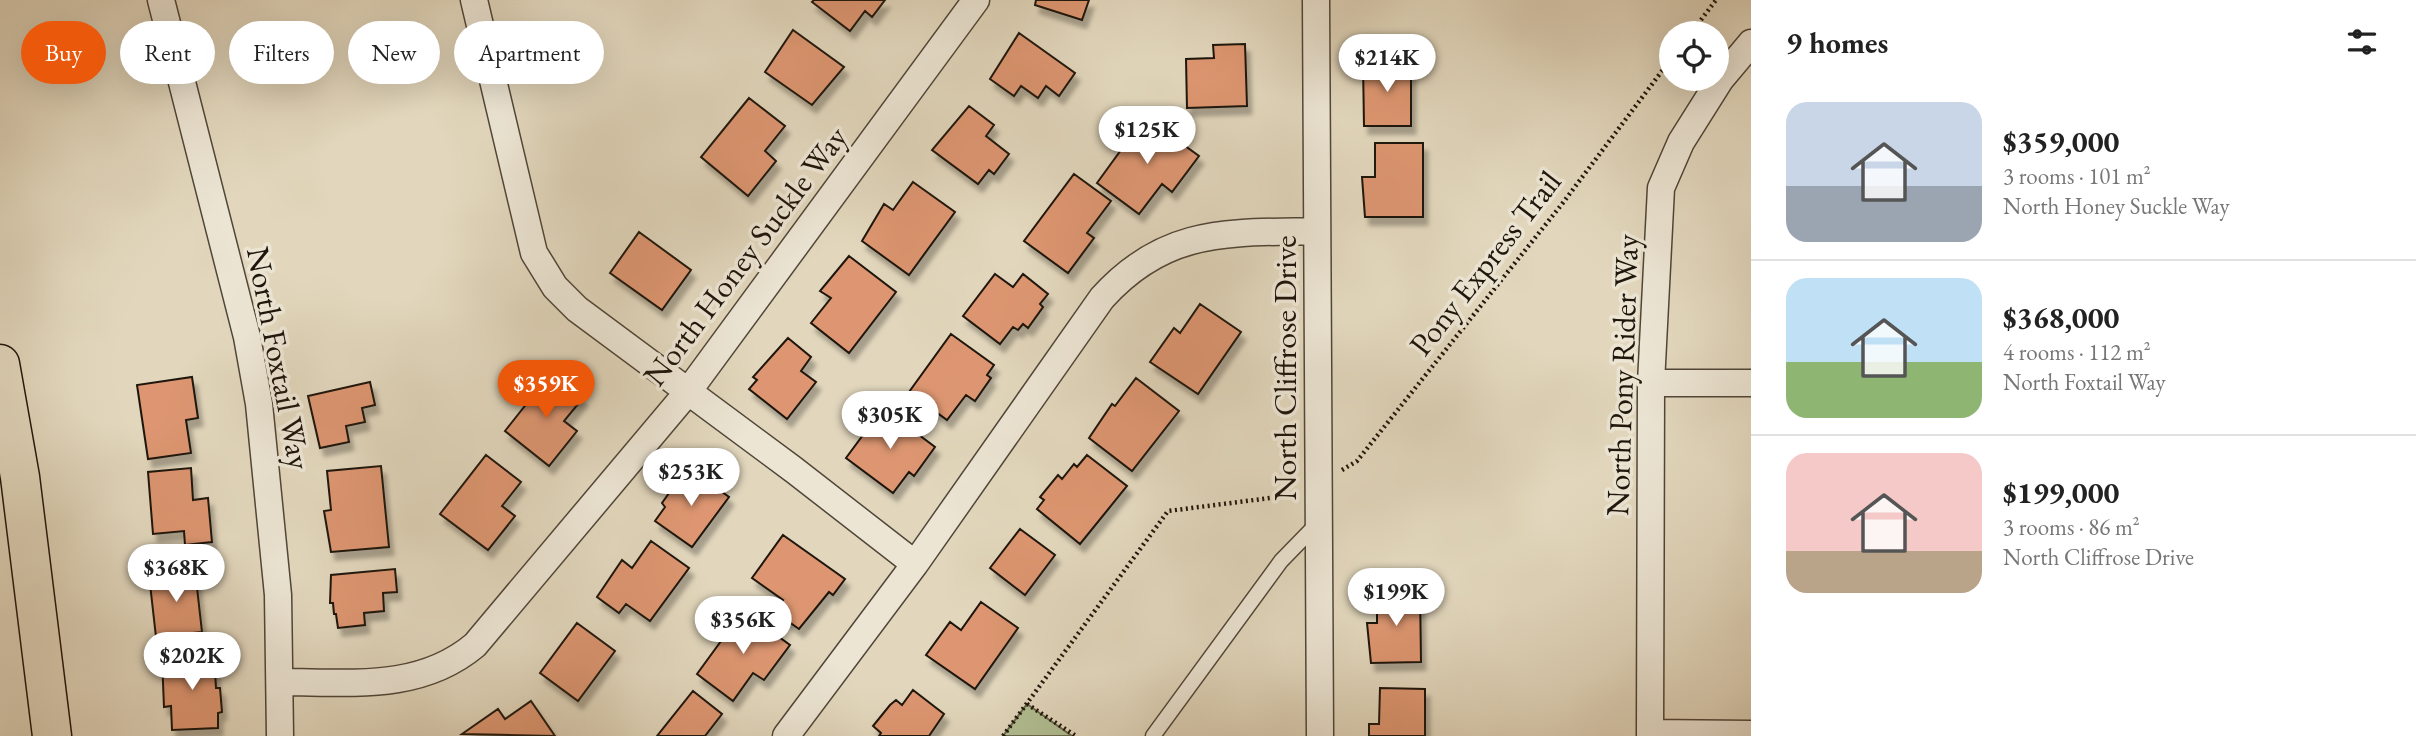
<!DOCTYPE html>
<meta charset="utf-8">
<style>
:root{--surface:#fff;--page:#f6f6f6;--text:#222;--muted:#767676;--line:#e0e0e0;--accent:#ea580c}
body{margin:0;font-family:"EB Garamond",serif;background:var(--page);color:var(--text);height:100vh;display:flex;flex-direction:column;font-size:26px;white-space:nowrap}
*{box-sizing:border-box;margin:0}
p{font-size:23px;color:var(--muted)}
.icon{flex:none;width:38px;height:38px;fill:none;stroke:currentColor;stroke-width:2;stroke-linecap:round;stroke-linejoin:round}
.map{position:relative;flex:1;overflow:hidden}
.sheet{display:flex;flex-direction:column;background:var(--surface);width:665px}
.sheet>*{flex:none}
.top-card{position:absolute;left:21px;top:21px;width:665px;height:63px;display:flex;gap:14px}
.fabs{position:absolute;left:1659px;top:21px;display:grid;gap:14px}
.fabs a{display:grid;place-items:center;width:70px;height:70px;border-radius:50%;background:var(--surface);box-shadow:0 7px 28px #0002;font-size:35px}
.price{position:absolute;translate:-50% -60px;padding:0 16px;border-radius:24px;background:#fff;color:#222;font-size:23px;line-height:46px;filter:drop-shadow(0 2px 4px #0008)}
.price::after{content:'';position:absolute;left:50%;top:42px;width:21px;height:16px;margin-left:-10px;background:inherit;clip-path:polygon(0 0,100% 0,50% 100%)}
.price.selected{background:var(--accent);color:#fff}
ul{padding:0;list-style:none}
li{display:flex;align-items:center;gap:21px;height:175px;padding:0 35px}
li+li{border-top:2px solid var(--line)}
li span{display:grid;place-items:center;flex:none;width:196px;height:140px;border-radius:21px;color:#555}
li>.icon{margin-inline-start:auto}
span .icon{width:84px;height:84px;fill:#fffc;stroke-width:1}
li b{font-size:30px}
h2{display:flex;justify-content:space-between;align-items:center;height:84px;padding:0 35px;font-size:30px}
.tag{padding:0 24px;border-radius:32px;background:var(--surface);box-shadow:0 7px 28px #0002;font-size:24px;line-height:63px}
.tag.selected{background:var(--accent);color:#fff}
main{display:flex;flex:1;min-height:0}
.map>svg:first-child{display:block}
.green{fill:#b1bf93;stroke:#686a4f;stroke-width:2}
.building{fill:#dd9671;stroke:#1f150b;stroke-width:2;filter:url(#shadow)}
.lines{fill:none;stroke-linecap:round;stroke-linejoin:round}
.lane-casing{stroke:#504638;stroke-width:17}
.street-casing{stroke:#504638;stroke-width:29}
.primary-casing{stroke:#1f150b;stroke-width:41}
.path{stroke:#1f150b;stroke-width:4.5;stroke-dasharray:2 3.5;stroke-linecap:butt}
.lane{stroke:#ece5d4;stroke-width:14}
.street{stroke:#ece5d4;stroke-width:26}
.primary{stroke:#e2d7bd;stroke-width:38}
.labels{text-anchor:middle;stroke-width:7;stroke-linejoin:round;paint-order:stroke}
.street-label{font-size:32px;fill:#1f150b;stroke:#ece5d4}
</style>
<main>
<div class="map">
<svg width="1751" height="736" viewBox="0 0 1751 736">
<defs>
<filter id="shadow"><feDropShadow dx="4.5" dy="8" stdDeviation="2" flood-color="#0004"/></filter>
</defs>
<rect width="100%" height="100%" fill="#e2d7bd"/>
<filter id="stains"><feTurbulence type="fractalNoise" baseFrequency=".00286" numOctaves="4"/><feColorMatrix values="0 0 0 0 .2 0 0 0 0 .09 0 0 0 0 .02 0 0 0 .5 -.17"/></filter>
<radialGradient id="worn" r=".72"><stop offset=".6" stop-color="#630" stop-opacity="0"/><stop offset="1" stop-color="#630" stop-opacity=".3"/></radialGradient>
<path class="green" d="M1027 704 1072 736H1003Z"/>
<path class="building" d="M814 0H885L872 17 865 11 850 31 812 2Z
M1036 0H1089L1082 20 1035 5Z
M793 30 844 67 812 105 765 72Z
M1019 33 1075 73 1059 96 1046 86 1038 98 1021 86 1014 96 990 79Z
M1245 44 1247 106 1187 108 1186 59 1214 58 1213 45Z
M1363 63H1411V126H1364Z
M749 98 785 126 765 151 776 161 748 196 701 157Z
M969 106 994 125 986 136 1009 154 994 174 989 170 978 184 932 150Z
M1145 117 1199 156 1172 192 1162 184 1139 214 1097 183Z
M1375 143H1423V217H1365L1362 177H1375Z
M1074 174 1111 201 1087 233 1094 238 1068 273 1024 241Z
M913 182 955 212 909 275 862 241 884 204 893 210Z
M639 232 691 270 662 310 610 273Z
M849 256 896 292 849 353 811 323 831 298 820 291Z
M995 274 1013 287 1023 274 1048 294 1040 304 1043 307 1028 328 1023 324 1018 330 1013 327 1000 344 963 316Z
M1200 304 1241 332 1198 394 1150 362 1174 328 1180 333Z
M951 334 994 365 987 375 991 378 975 401 966 395 947 420 909 392Z
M788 338 811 357 801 371 816 382 787 419 749 389 757 380 753 377Z
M551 373 583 398 564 421 577 431 549 466 505 431Z
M192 377 198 418 186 420 191 453 148 459 137 385Z
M1136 378 1179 411 1132 471 1089 438 1112 404 1115 406Z
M370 382 375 405 362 408 365 422 346 426 349 442 320 448 308 396Z
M883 408 935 447 914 476 909 472 893 493 846 458Z
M486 455 521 482 502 506 515 516 488 550 440 514Z
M1087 455 1127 486 1080 544 1037 509 1044 500 1040 497 1058 475 1062 479 1074 464 1077 467Z
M381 466 389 547 331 552 324 511 331 510 327 471Z
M191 468 193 500 208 498 212 542 185 545 184 531 153 534 148 472Z
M691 469 729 497 692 547 655 521 665 507 662 503 679 479 682 481Z
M1020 529 1055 555 1025 595 990 568Z
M783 535 845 579 833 595 829 592 799 629 775 612 783 600 752 578Z
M651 541 689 568 650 621 626 604 619 613 597 597 622 560 632 568Z
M395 569 397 592 383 593 384 611 364 613 365 625 338 628 336 614H334L333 603H330L331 575Z
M195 570 202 632 156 637 149 575Z
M1420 591 1421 662 1371 663 1367 623H1377V592Z
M981 602 1018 628 975 689 926 655 950 622 961 630Z
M743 611 790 645 764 680 753 673 733 701 697 674Z
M577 623 615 651 578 701 540 673Z
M214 655 216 688H220L222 712 218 713V728L172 730 171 706 164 707 162 658Z
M1380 688 1425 689V736H1369V724H1379Z
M913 690 944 714 929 736H879L881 733 873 726 890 705 896 700 902 705Z
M693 691 722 714 705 736H657Z
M531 701 555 736 462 734 498 709 505 719Z"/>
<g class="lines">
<defs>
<path id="lane" d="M1153 736 1281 561 1319 522"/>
<path id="street" d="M161 0 247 337 259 404 278 595 280 736
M474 0 534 253 555 287 577 309 794 470 915 564
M1316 0 1320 736
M1651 383H1751
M280 682C349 682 419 692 475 645L687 393 976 0
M1650 733 1751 734
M786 736 915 564 1102 298C1166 227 1229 233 1317 231
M1650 736 1651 383 1661 188 1681 142 1720 80 1751 43"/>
<path id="primary" d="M0 364 20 477 52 736"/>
</defs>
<use href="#lane" class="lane-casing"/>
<use href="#street" class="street-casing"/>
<use href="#primary" class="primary-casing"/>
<path class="path" d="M1691 33 1716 0
M1342 470 1357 461 1562 204 1671 59
M1027 704 1076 736
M1003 736 1168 511 1270 498"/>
<use href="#lane" class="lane"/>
<use href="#street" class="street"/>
<use href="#primary" class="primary"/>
</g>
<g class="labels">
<g class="street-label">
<text transform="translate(745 256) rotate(-53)" y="11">North Honey Suckle Way</text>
<text transform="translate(1485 263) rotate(-52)" y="11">Pony Express Trail</text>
<text transform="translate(279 358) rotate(79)" y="11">North Foxtail Way</text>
<text transform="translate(1285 368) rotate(-90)" y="11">North Cliffrose Drive</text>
<text transform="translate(1622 375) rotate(-88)" y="11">North Pony Rider Way</text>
</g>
</g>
<rect width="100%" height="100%" filter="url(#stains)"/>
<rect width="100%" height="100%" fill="url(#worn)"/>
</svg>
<div class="fabs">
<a><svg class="icon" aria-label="locate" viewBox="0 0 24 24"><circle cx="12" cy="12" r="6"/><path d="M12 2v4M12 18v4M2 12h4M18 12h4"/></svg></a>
</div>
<b class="price" style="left:1387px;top:94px">$214K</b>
<b class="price" style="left:1147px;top:166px">$125K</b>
<b class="price selected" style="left:546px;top:420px">$359K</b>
<b class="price" style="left:890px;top:451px">$305K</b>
<b class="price" style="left:691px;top:508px">$253K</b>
<b class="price" style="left:176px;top:604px">$368K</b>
<b class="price" style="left:1396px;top:628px">$199K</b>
<b class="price" style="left:743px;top:656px">$356K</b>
<b class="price" style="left:192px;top:692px">$202K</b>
<div class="top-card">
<a class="tag selected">Buy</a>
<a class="tag">Rent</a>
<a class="tag">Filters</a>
<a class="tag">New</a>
<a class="tag">Apartment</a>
</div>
</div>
<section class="sheet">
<h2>9 homes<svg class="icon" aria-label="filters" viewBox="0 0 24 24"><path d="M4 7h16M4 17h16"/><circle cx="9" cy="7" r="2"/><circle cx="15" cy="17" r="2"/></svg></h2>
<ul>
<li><span style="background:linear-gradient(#c9d6e8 60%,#9aa5b1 0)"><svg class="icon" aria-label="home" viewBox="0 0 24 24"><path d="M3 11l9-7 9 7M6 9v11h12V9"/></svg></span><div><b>$359,000</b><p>3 rooms · 101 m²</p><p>North Honey Suckle Way</p></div></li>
<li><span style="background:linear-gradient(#bfe0f5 60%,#8fb573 0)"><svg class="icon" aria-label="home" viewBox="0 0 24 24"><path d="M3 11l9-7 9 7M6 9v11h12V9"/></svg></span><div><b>$368,000</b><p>4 rooms · 112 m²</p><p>North Foxtail Way</p></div></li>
<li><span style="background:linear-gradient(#f6c9c9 70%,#b9a48a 0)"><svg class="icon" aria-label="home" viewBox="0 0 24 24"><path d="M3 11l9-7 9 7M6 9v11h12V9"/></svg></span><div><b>$199,000</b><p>3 rooms · 86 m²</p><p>North Cliffrose Drive</p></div></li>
</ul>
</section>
</main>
